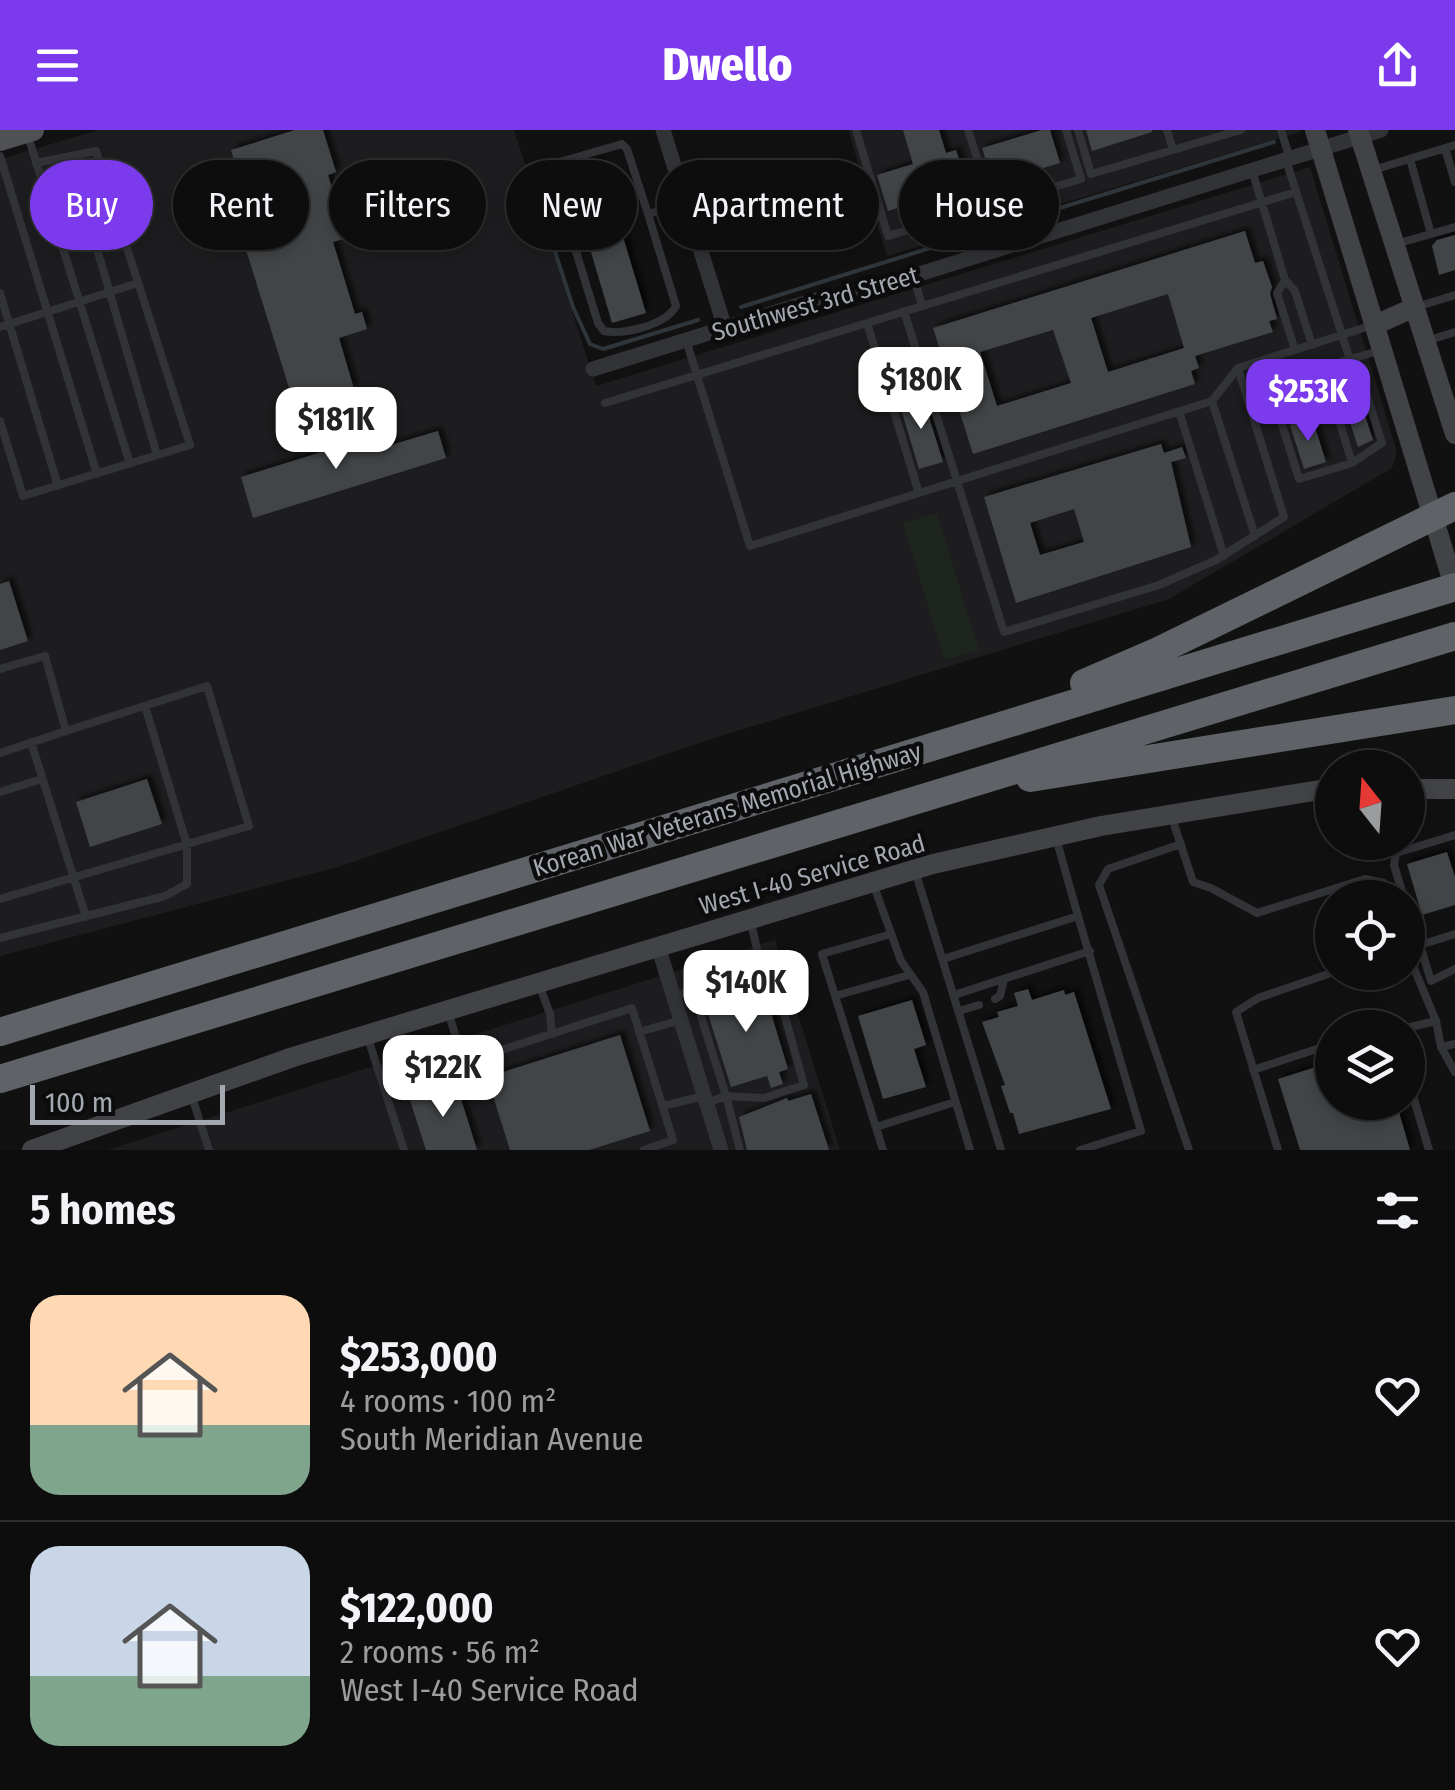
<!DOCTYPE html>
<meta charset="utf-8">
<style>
:root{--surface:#0d0d0e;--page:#1b1b1c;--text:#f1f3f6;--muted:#9a9c9e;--line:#2d2d2e;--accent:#7c3aed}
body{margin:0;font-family:"Fira Sans Condensed",sans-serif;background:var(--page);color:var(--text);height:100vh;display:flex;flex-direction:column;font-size:38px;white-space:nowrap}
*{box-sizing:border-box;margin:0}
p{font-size:32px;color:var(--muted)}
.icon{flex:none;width:55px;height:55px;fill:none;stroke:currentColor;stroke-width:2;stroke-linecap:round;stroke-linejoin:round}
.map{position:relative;height:1020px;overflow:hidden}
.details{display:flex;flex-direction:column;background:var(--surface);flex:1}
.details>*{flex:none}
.banner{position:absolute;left:30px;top:30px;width:1395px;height:90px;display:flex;gap:20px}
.needle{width:65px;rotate:343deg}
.controls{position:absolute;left:1315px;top:620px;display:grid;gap:20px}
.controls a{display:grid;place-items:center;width:110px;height:110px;border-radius:50%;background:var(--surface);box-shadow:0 5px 15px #0003,0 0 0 2px var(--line);font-size:50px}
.scale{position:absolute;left:30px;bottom:25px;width:195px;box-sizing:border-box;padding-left:10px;border:5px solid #a4a9b1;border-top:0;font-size:28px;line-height:35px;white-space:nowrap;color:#a4a9b1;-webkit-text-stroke:8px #0c0c0d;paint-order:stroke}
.price{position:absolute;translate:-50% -85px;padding:0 22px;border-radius:20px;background:#fff;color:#222;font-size:32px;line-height:65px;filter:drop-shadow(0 2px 5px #0008)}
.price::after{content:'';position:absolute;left:50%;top:60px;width:30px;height:22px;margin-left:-15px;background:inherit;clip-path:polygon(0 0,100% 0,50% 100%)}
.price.current{background:var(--accent);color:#fff}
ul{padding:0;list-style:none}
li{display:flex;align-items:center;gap:30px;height:250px;padding:0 30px}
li+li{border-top:2px solid var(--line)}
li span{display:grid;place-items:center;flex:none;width:280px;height:200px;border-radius:30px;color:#555}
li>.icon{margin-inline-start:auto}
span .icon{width:120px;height:120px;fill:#fffc;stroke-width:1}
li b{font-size:42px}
h2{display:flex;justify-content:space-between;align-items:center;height:120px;padding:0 30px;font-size:42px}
.pill{padding:0 35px;border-radius:45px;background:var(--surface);box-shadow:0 5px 15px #0003,0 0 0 2px var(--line);font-size:35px;line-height:90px}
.pill.current{background:var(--accent);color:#fff}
header{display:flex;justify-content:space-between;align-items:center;height:130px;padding:0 30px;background:var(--accent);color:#fff;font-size:45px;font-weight:800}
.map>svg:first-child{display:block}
.built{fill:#1d1d1f}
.green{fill:#1e241e}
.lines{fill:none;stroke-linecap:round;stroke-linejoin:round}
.stream{stroke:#2e363b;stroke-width:4}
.building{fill:#434447;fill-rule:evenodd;filter:url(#shadow)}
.lane{stroke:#323337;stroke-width:8}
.street{stroke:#323337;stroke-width:15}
.secondary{stroke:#414347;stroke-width:20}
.primary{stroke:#4f5155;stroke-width:22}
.highway{stroke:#5f6267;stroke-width:28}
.labels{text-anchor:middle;stroke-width:9;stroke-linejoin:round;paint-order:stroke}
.street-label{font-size:25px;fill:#a4a9b1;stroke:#0c0c0d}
</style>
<header><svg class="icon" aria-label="menu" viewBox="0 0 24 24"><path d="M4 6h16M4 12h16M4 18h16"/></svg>Dwello<svg class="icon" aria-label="share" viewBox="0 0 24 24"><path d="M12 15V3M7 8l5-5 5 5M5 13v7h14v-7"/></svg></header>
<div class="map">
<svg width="1455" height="1020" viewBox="0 0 1455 1020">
<defs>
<filter id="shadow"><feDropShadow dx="4.5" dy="-4.5" stdDeviation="2.5" flood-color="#0009"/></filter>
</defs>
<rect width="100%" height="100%" fill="#111112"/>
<path class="built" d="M99 0H514L596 256 1310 37 1397 322 1392 338 1169 469 708 610 338 737 0 826V29Z
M848 0H1299L1300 2 887 126Z
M775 810 840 1020H107Z"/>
<path class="green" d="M937 383 979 520 944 530 903 393Z"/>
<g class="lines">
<path class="stream" d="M527 36 573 177 590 214 603 219 698 190
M1024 89 1274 12
M741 177 1001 96"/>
</g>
<path class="building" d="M295 0H323L336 42 328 45 334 65 357 58 370 101 333 112 355 184 362 182 367 199 339 208 354 259 295 277 243 110 265 103 250 52 241 55 231 20Z
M903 0H939L946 23 956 20 968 56 962 58 967 75 955 78 949 62 888 81 877 45 913 34Z
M1042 0H1050L1060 33 1010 48 1013 61 997 66 982 18Z
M1086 0H1152V2L1092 21Z
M600 31 646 183 612 193 567 41Z
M1245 101 1255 133 1263 131 1272 157 1270 164 1277 189 1269 191 1273 202 1195 226 1199 238 1191 241 1195 254 973 324 933 198ZM1168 164 1184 218 1108 242 1091 188ZM1053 200 1071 253 997 276 980 222Z
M1455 105V140L1439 145 1432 116 1437 110Z
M1349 237 1373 310 1358 317 1334 242Z
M922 265 943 332 919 339 899 272Z
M1312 288 1326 332 1304 339 1290 295Z
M438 301 446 328 253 388 241 347 370 307 374 320Z
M1161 314 1164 323 1182 317 1186 328 1171 332 1191 417 1016 473 984 367ZM1074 379 1084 412 1040 425 1030 393Z
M9 451 28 511 0 520V454Z
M147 649 162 694 90 717 76 672Z
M1447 722 1455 747V775L1422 785 1407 734Z
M753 852 756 862 764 860 788 939 779 942 783 954 771 958 767 946 731 957 703 868Z
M1028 859 1032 870 1064 860 1065 865 1074 862 1111 979 1019 1004 1013 983H1010L1001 956 1005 955 982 892 999 887 997 882 1018 876 1014 863Z
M912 870 926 915 914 919 926 957 883 969 858 886Z
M620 905 650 1001 589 1020H510L487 947Z
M1332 932V972H1396L1410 1020H1300L1278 949Z
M456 953 477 1020H426L409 967Z
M811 964 829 1020H747L739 987 787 968 788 971Z"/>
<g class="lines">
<path class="lane" d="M856 0 888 106 1081 49 1066 0
M968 0 992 74
M1078 0 1091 44 1241 0
M1167 0 1173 20
M1281 0 1290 29
M28 6 130 334
M1445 18 1455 52
M0 26 97 344
M70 26 157 325
M1410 29 1431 104
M1286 30 1350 230
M1252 40 1285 150 1295 161 1312 215
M1373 40 1455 15
M1005 71 1018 112
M648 84 676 176C666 195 624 205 604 201L598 193 551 40 556 33 622 14 627 19 648 84 686 74
M1396 114 1455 97
M913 145 922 175
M1285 150 1277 163 1295 220
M0 163 58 356
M1416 177 1455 165
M904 181 1004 502 1159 455 1216 430 1284 387 1238 238
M867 193 918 360
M0 197 138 153
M686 210 750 416 1212 271 1238 238 1370 196
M1426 211 1455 202
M1323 237 1315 236 1268 250 1299 349 1352 333 1382 313 1355 228
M1212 271 1255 406
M605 273 1296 62
M1275 276 1330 259
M1179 281 1224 426
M0 291 23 366 190 315 96 21 36 33
M1352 333 1323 237 1382 220
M0 539 45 526 66 601 0 623
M31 612 86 787
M0 662 42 649
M1172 688 1193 752 1211 758 1257 783 1365 749 1384 753 1389 768
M1056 708 1078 786
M1181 714 1108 739 1099 755 1189 1020
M916 744 1001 1020
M874 756 901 831 923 862 970 1020
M1404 768 1394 735 1396 723 1455 705
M0 769 249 696 207 556 66 601
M1408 777 1420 815 1455 804
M0 808 165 766 187 754V715L145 576
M1420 815 1431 851 1455 839
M1408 824 1436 891 1441 917 1455 914
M943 829 1078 786 1141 1001 1080 1020
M540 857 550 884 552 904
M693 861 726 966 707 973
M954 865 1090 821
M835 866 909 845
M674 868 705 852 760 832
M995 869 1000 866 1004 849
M959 881 979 875
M449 885 464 932 632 878 673 1010 644 1020
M1406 898 1436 891
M639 902 681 890
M367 905 404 1020
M1441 917 1455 942
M1253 940 1332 914
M1408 949 1429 1020
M192 967 209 1020
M663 976 704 966
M876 997 955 972
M740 1020 726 966 764 968 804 955 774 847 760 832 751 793
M883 1020 822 824 891 804
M1278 1020 1236 882 1258 868 1334 842"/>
<path class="street" d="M663 0 725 198
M593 239 815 170 871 159 1381 0
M658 816 721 1020"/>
<path class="secondary" d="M1315 0 1455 459
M1358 0 1455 304
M1375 195 1415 177
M1408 659H1455
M32 1020 293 927 933 734 1101 696 1332 658"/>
<path class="primary" d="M0 10 33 0"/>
<path class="highway" d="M1084 553 1158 521 1455 376
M1030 648 1455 580
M0 902 1455 457
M0 949 1455 506"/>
</g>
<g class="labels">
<g class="street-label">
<text transform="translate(815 173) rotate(-16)" y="9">Southwest 3rd Street</text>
<text transform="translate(727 679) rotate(-17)" y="9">Korean War Veterans Memorial Highway</text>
<text transform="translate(812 744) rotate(-16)" y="9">West I-40 Service Road</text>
</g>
</g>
</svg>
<div class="controls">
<a><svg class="needle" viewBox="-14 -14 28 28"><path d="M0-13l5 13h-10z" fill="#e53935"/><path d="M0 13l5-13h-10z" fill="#9a9c9e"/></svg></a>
<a><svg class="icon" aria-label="locate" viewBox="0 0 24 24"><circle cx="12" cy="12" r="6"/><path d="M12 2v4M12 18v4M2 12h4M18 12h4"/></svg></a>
<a><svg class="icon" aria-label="layers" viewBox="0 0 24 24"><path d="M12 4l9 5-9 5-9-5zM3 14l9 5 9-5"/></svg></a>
</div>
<div class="scale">100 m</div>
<b class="price" style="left:921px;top:302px">$180K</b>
<b class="price current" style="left:1308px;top:314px">$253K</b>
<b class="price" style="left:336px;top:342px">$181K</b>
<b class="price" style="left:746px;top:905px">$140K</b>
<b class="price" style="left:443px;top:990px">$122K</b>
<div class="banner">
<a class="pill current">Buy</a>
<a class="pill">Rent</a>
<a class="pill">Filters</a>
<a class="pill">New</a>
<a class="pill">Apartment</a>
<a class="pill">House</a>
</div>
</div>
<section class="details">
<h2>5 homes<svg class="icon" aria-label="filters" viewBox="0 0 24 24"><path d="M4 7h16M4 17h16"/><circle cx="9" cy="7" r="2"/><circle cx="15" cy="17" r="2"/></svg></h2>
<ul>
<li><span style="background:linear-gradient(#ffd9b3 65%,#7fa58c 0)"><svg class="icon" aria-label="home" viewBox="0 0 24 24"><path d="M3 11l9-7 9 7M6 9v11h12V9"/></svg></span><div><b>$253,000</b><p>4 rooms · 100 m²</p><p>South Meridian Avenue</p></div><svg class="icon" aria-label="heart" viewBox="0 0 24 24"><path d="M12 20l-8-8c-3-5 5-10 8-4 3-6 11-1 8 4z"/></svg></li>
<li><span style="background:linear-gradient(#c9d6e8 65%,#7fa58c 0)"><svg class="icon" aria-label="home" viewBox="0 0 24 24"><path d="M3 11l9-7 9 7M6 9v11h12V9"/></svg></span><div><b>$122,000</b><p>2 rooms · 56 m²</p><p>West I-40 Service Road</p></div><svg class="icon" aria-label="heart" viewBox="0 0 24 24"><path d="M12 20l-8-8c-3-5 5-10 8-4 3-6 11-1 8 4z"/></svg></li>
</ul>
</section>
